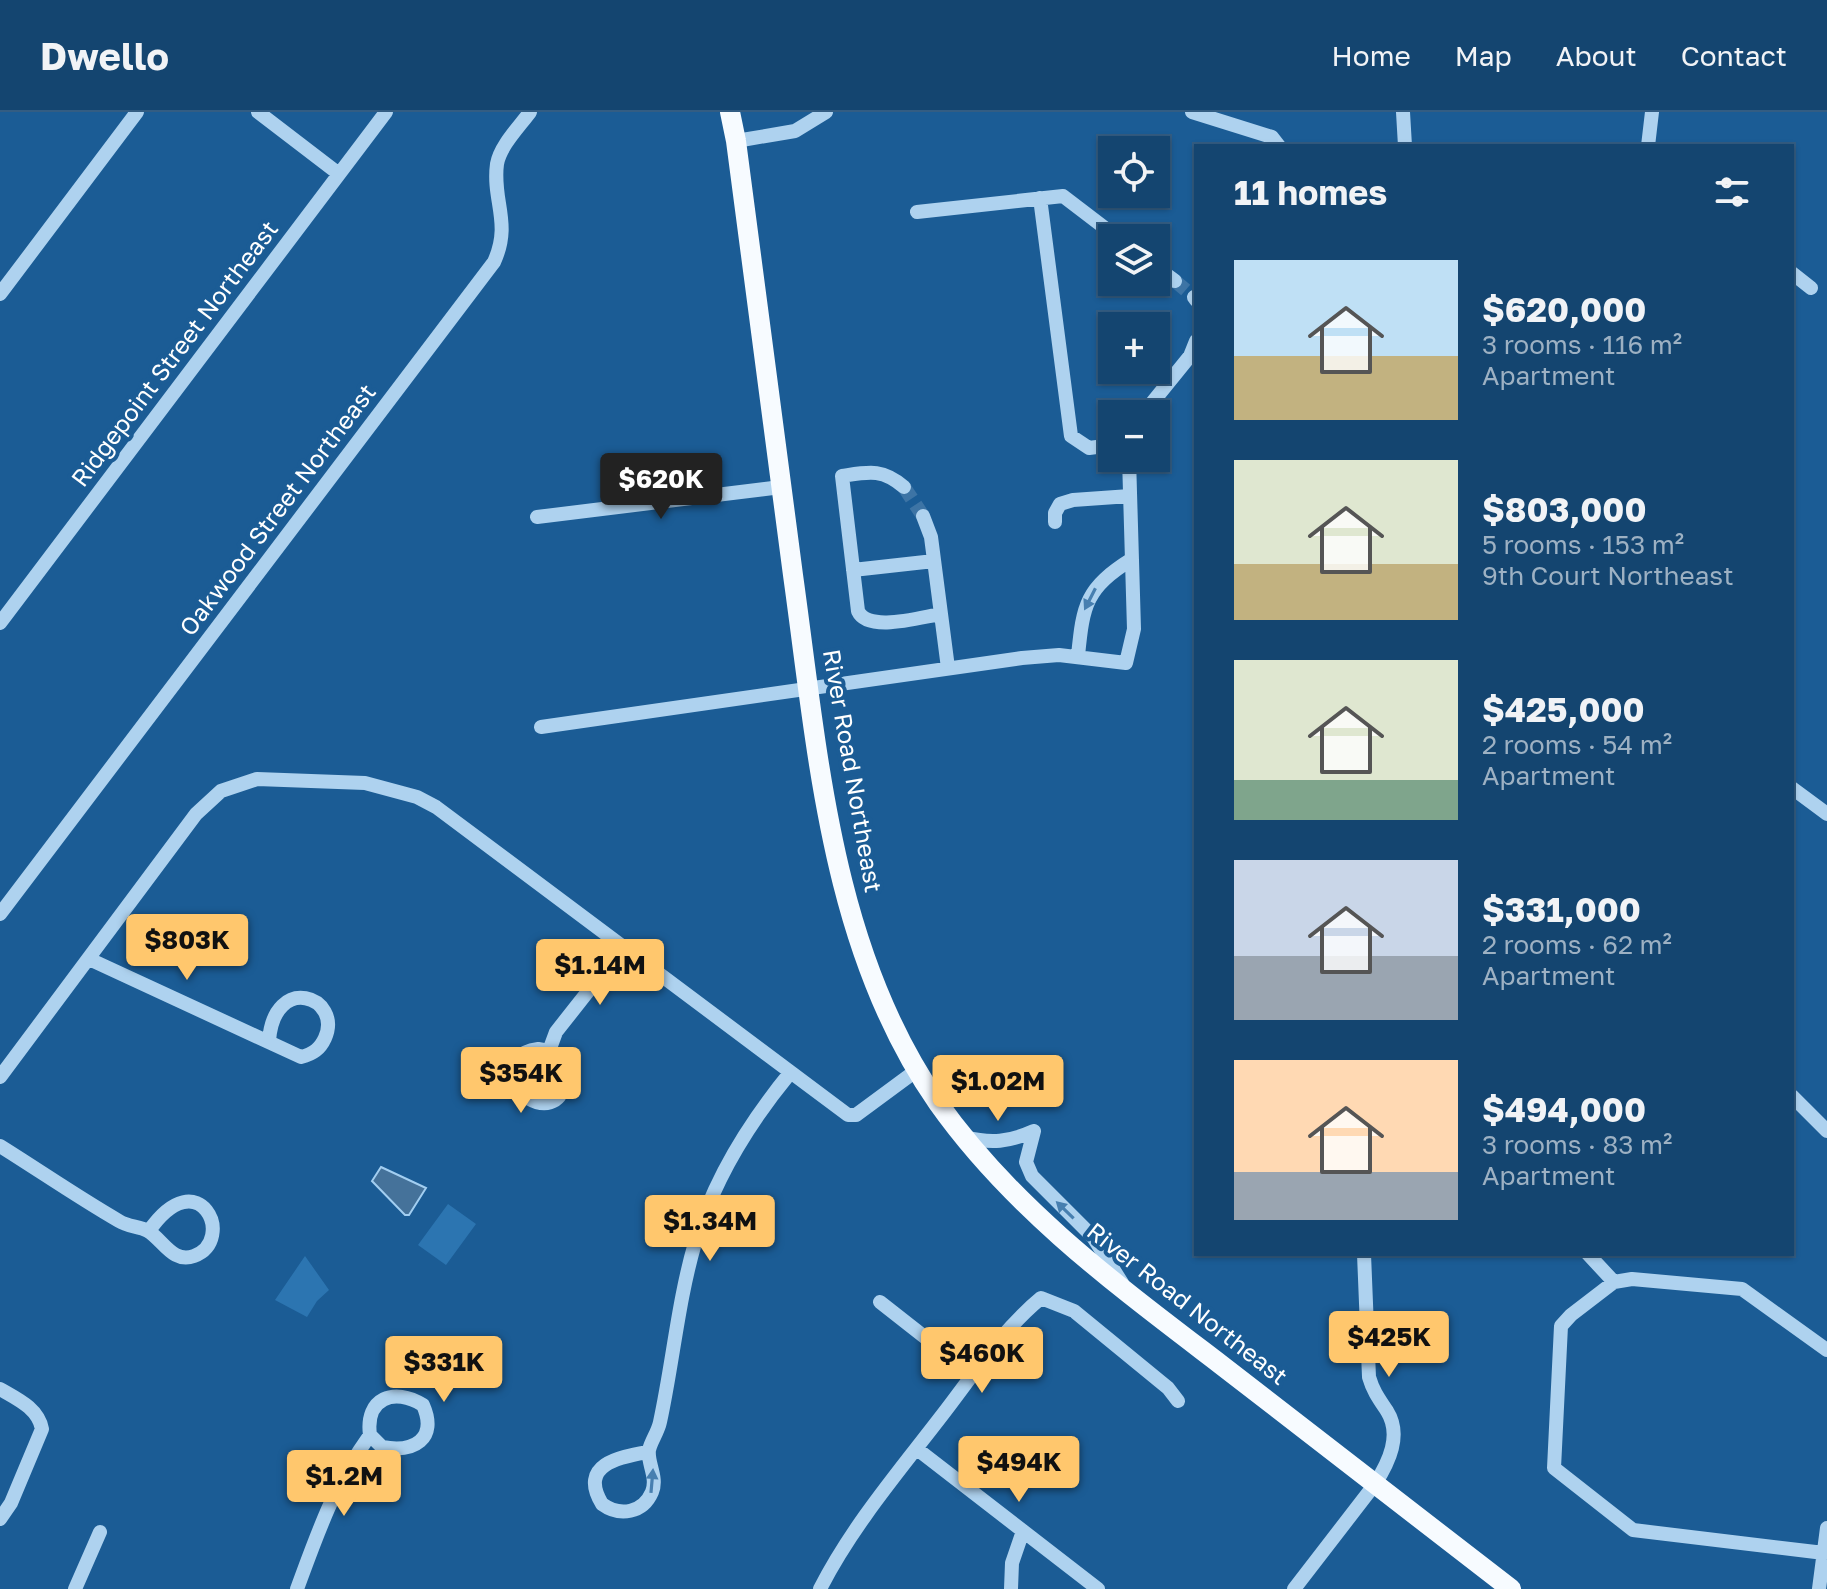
<!DOCTYPE html>
<meta charset="utf-8">
<style>
:root{--surface:#144570;--page:#214f78;--text:#f1f3f6;--muted:#9db1c3;--line:#335d83;--accent:#ffc76d}
body{margin:0;font-family:"Golos Text",sans-serif;background:var(--page);color:var(--text);height:100vh;display:flex;flex-direction:column;font-size:30px;white-space:nowrap}
*{box-sizing:border-box;margin:0}
p{font-size:26px;color:var(--muted)}
.icon{flex:none;width:44px;height:44px;fill:none;stroke:currentColor;stroke-width:2;stroke-linecap:round;stroke-linejoin:round}
.map{position:relative;flex:1;overflow:hidden}
.panel{position:absolute;left:1194px;top:32px;width:600px;height:1112px;display:flex;flex-direction:column;background:var(--surface);border-radius:0px;box-shadow:0 2px 6px #0004,0 0 0 2px var(--line)}
.panel>*{flex:none}
.buttons{position:absolute;left:1098px;top:24px;display:grid;gap:16px}
.buttons a{display:grid;place-items:center;width:72px;height:72px;border-radius:0px;background:var(--surface);box-shadow:0 2px 6px #0004,0 0 0 2px var(--line);font-size:40px}
.price{position:absolute;translate:-50% -68px;padding:0 18px;border-radius:8px;background:var(--accent);color:#111;font-size:26px;line-height:52px;filter:drop-shadow(0 2px 4px #0008)}
.price::after{content:'';position:absolute;left:50%;top:48px;width:24px;height:18px;margin-left:-12px;background:inherit;clip-path:polygon(0 0,100% 0,50% 100%)}
.price.current{background:#222;color:#fff}
ul{padding:0;list-style:none}
li{display:flex;align-items:center;gap:24px;height:200px;padding:0 40px}
li span{display:grid;place-items:center;flex:none;width:224px;height:160px;border-radius:0px;color:#555}
li>.icon{margin-inline-start:auto}
span .icon{width:96px;height:96px;fill:#fffc;stroke-width:1}
li b{font-size:34px}
h2{display:flex;justify-content:space-between;align-items:center;height:96px;padding:0 40px;font-size:34px}
header{display:flex;align-items:center;gap:48px;box-sizing:border-box;height:112px;padding:0 40px;background:var(--surface);border-bottom:2px solid var(--line)}
header strong{font-size:38px}
nav{display:flex;gap:44px;margin-inline-start:auto;font-size:28px}
.map>svg:first-child{display:block}
.green{fill:#2c75b1}
.water{fill:#45729a;stroke:#a2cef1;stroke-width:2}
.lines{fill:none;stroke-linecap:round;stroke-linejoin:round}
.minor-tunnel{stroke:#3d74a5;stroke-width:14;stroke-dasharray:14 7;stroke-linecap:butt}
.minor{stroke:#aed2ef;stroke-width:14}
.major{stroke:#f7fbff;stroke-width:20}
.oneway{fill:#477fb0}
.labels{text-anchor:middle;stroke-width:8;stroke-linejoin:round;paint-order:stroke}
.street-label{font-size:24px;fill:#fff;stroke:#1b5c95}
</style>
<header>
<strong>Dwello</strong>
<nav><a>Home</a><a>Map</a><a>About</a><a>Contact</a></nav>
</header>
<div class="map">
<svg width="1827" height="1477" viewBox="0 0 1827 1477">
<rect width="100%" height="100%" fill="#1b5c95"/>
<path class="green" d="M448 1092 476 1112 446 1153 418 1133Z
M305 1144 329 1178 317 1189 307 1205 275 1188Z"/>
<path class="water" d="M381 1055 426 1076 409 1103H405L372 1069Z"/>
<g class="lines">
<path class="minor-tunnel" d="M1175 169 1194 185
M904 375 923 404"/>
<path class="minor" d="M258 0 339 62
M1192 0 1272 25 1279 34
M1403 0 1405 34
M736 29 795 19 826 0
M1648 34 1652 0
M1040 86 1071 324 1089 336 1112 333
M917 100 1063 84 1118 126
M1156 155 1175 169
M1792 161 1811 176
M0 182 137 0
M1194 185 1196 188
M1143 302 1190 244 1196 229
M904 375C882 356 868 360 842 364L858 499C868 521 921 505 941 502
M923 404 931 425 948 556
M537 405 781 375
M1055 410V401L1060 392 1073 388 1130 384
M853 458 934 449
M0 511 386 0
M1078 544C1083 492 1086 476 1132 447
M541 615 1022 546 1059 543 1126 551 1134 517 1129 346
M1792 676 1827 702
M0 802 494 150C512 111 492 89 497 52 500 34 519 15 530 0
M89 847 301 945C313 942 320 937 325 926 343 885 274 860 269 929
M538 937 549 939C559 948 567 958 564 972 557 1015 493 976 516 948 523 941 528 938 538 937Z
M549 939 556 920 623 835
M0 965 196 702 221 679 257 667 365 671 417 685 436 695 848 1003H856L917 958
M1792 984 1827 1019
M1034 1019 1026 1050 1032 1064 1093 1125 1122 1171
M965 1025C991 1032 1009 1030 1034 1019
M0 1034C40 1059 79 1086 119 1109 128 1115 140 1114 148 1119 163 1128 173 1152 194 1144 237 1128 199 1047 149 1119
M1588 1142 1614 1170
M880 1190 973 1263
M0 1277C17 1287 38 1296 42 1317L11 1391 0 1407
M917 1337 1098 1477
M648 1340C620 1345 578 1352 602 1392 620 1405 643 1401 652 1380 658 1365 647 1351 649 1338 651 1329 658 1320 660 1310 673 1250 678 1189 695 1131 713 1069 749 1011 790 961
M1824 1441 1633 1418 1554 1356 1561 1214 1571 1203 1614 1170 1632 1167 1742 1177 1827 1238
M75 1477 100 1420
M297 1477C318 1420 334 1373 370 1323 365 1286 394 1275 423 1293 438 1327 414 1341 382 1335L370 1323
M820 1477C852 1414 900 1358 943 1302 974 1262 1002 1218 1041 1186L1074 1199 1168 1276 1178 1289
M1011 1477 1012 1451 1023 1419
M1294 1477 1375 1372C1389 1350 1402 1323 1387 1299 1379 1287 1373 1279 1369 1265L1364 1142
M1819 1477 1827 1416"/>
<path class="major" d="M730 0 736 29C755 174 774 319 793 463 818 642 831 838 938 991 1013 1097 1118 1174 1220 1252 1317 1327 1414 1402 1511 1477"/>
</g>
<defs><path id="oneway-solid" d="M-6-.8H1V-3.2L6.5 0L1 3.2V.8H-6Z" transform="scale(2)"/></defs>
<g class="oneway">
<use href="#oneway-solid" transform="translate(1090 487) rotate(117)"/>
<use href="#oneway-solid" transform="translate(1065 1098) rotate(-136)"/>
<use href="#oneway-solid" transform="translate(652 1369) rotate(-85)"/>
</g>
<g class="labels">
<g class="street-label">
<text transform="translate(175 242) rotate(-53)" y="8">Ridgepoint Street Northeast</text>
<text transform="translate(278 398) rotate(-53)" y="8">Oakwood Street Northeast</text>
<text transform="translate(852 659) rotate(80)" y="8">River Road Northeast</text>
<text transform="translate(1187 1192) rotate(38)" y="8">River Road Northeast</text>
</g>
</g>
</svg>
<div class="buttons">
<a><svg class="icon" aria-label="locate" viewBox="0 0 24 24"><circle cx="12" cy="12" r="6"/><path d="M12 2v4M12 18v4M2 12h4M18 12h4"/></svg></a>
<a><svg class="icon" aria-label="layers" viewBox="0 0 24 24"><path d="M12 4l9 5-9 5-9-5zM3 14l9 5 9-5"/></svg></a>
<a>+</a>
<a>−</a>
</div>
<b class="price current" style="left:661px;top:409px">$620K</b>
<b class="price" style="left:187px;top:870px">$803K</b>
<b class="price" style="left:600px;top:895px">$1.14M</b>
<b class="price" style="left:521px;top:1003px">$354K</b>
<b class="price" style="left:998px;top:1011px">$1.02M</b>
<b class="price" style="left:710px;top:1151px">$1.34M</b>
<b class="price" style="left:1389px;top:1267px">$425K</b>
<b class="price" style="left:982px;top:1283px">$460K</b>
<b class="price" style="left:444px;top:1292px">$331K</b>
<b class="price" style="left:1019px;top:1392px">$494K</b>
<b class="price" style="left:344px;top:1406px">$1.2M</b>
<section class="panel">
<h2>11 homes<svg class="icon" aria-label="filters" viewBox="0 0 24 24"><path d="M4 7h16M4 17h16"/><circle cx="9" cy="7" r="2"/><circle cx="15" cy="17" r="2"/></svg></h2>
<ul>
<li><span style="background:linear-gradient(#bfe0f5 60%,#c2b280 0)"><svg class="icon" aria-label="home" viewBox="0 0 24 24"><path d="M3 11l9-7 9 7M6 9v11h12V9"/></svg></span><div><b>$620,000</b><p>3 rooms · 116 m²</p><p>Apartment</p></div></li>
<li><span style="background:linear-gradient(#dfe7d0 65%,#c2b280 0)"><svg class="icon" aria-label="home" viewBox="0 0 24 24"><path d="M3 11l9-7 9 7M6 9v11h12V9"/></svg></span><div><b>$803,000</b><p>5 rooms · 153 m²</p><p>9th Court Northeast</p></div></li>
<li><span style="background:linear-gradient(#dfe7d0 75%,#7fa58c 0)"><svg class="icon" aria-label="home" viewBox="0 0 24 24"><path d="M3 11l9-7 9 7M6 9v11h12V9"/></svg></span><div><b>$425,000</b><p>2 rooms · 54 m²</p><p>Apartment</p></div></li>
<li><span style="background:linear-gradient(#c9d6e8 60%,#9aa5b1 0)"><svg class="icon" aria-label="home" viewBox="0 0 24 24"><path d="M3 11l9-7 9 7M6 9v11h12V9"/></svg></span><div><b>$331,000</b><p>2 rooms · 62 m²</p><p>Apartment</p></div></li>
<li><span style="background:linear-gradient(#ffd9b3 70%,#9aa5b1 0)"><svg class="icon" aria-label="home" viewBox="0 0 24 24"><path d="M3 11l9-7 9 7M6 9v11h12V9"/></svg></span><div><b>$494,000</b><p>3 rooms · 83 m²</p><p>Apartment</p></div></li>
</ul>
</section>
</div>
